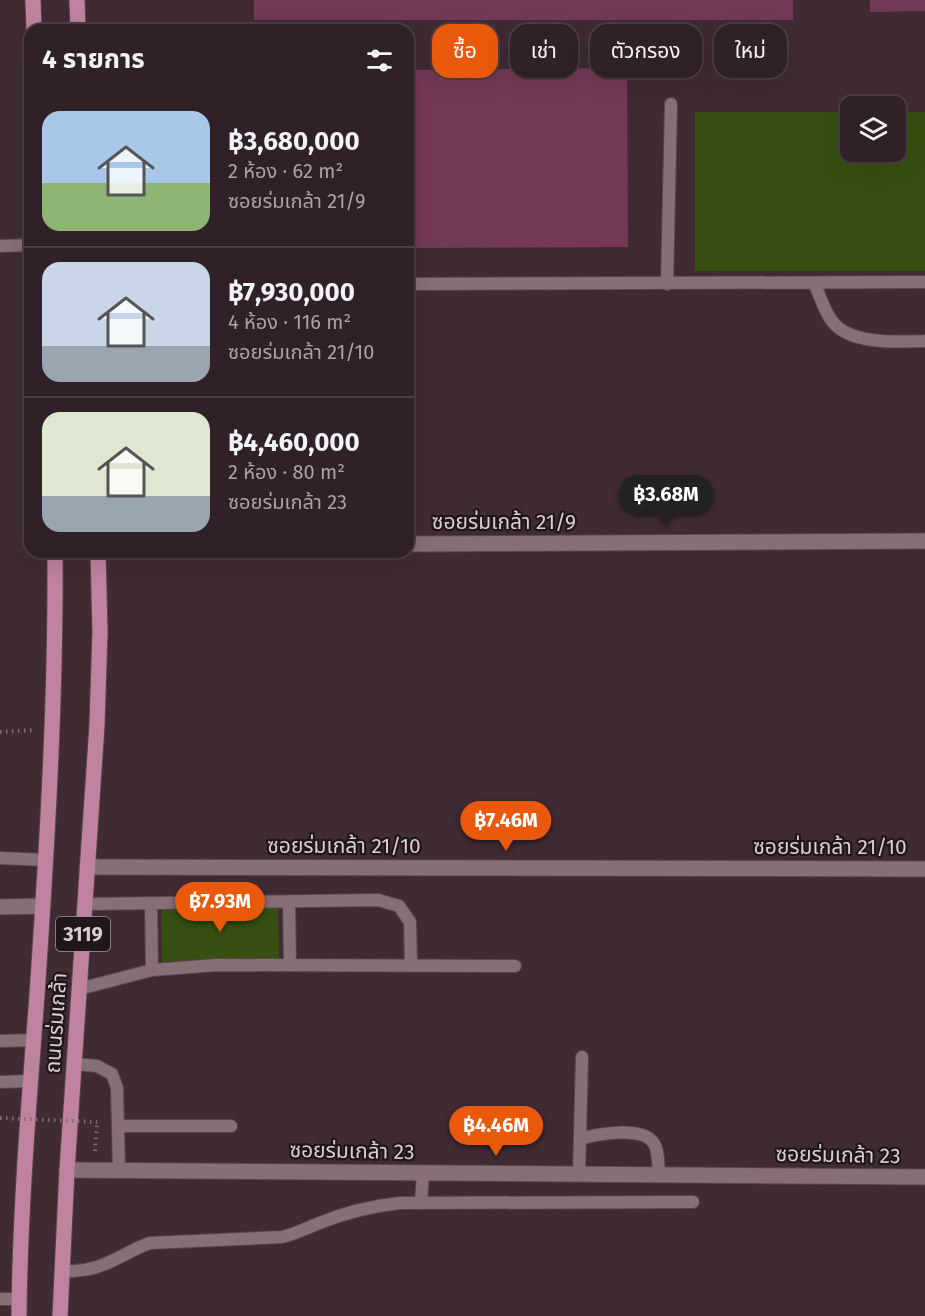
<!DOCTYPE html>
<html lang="th">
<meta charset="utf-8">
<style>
:root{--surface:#302027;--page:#38282f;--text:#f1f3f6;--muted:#a8a3a7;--line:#4b3e44;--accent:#ea580c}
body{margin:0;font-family:"Fira Sans","Noto Sans Thai",sans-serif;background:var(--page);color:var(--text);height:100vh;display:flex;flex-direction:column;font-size:22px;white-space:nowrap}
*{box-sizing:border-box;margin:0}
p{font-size:20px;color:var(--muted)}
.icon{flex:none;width:33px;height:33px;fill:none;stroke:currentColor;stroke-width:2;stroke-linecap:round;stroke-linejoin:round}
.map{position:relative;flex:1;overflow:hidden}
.side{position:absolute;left:24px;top:24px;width:390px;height:534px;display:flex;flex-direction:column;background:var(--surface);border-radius:18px;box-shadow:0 6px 24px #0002,0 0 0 2px var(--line)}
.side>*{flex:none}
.hud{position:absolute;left:432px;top:24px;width:402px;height:54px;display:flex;gap:12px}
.fabs{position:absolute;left:840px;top:96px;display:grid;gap:12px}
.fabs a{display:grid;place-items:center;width:66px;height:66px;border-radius:12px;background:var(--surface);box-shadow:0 6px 24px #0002,0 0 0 2px var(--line);font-size:30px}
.price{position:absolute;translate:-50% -51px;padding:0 14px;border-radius:21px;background:var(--accent);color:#fff;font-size:20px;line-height:39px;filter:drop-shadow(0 2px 3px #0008)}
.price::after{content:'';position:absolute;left:50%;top:36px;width:18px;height:14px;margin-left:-9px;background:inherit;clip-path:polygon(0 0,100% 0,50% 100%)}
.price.current{background:#222;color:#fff}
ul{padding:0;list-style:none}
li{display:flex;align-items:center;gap:18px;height:150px;padding:0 18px}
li+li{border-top:2px solid var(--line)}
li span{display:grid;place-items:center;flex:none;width:168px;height:120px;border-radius:18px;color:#555}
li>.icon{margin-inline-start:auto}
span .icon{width:72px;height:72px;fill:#fffc;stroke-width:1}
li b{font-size:26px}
h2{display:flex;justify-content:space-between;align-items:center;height:72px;padding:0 18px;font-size:26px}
.pill{padding:0 21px;border-radius:18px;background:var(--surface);box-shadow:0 6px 24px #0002,0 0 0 2px var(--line);font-size:21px;line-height:54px}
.pill.current{background:var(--accent);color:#fff}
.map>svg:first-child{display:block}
.water{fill:#753958}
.building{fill:#375011}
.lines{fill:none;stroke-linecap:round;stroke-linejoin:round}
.lane-casing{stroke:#59474f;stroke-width:14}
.street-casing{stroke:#59474f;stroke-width:17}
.primary-casing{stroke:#59474f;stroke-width:17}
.path{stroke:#806e75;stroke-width:4;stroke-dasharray:1.5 4.5;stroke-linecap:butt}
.lane{stroke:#876f7a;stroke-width:12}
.street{stroke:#876f7a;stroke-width:15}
.primary{stroke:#bf839f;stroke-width:15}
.path-bridge{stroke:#806e75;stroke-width:4;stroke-dasharray:1.5 4.5;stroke-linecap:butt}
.labels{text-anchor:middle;stroke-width:4.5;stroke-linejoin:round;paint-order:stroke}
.shield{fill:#20171b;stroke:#a3969c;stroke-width:1.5}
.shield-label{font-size:20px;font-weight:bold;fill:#dbcdd3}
.street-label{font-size:21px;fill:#dbcdd3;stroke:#20171b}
</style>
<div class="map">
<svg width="925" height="1316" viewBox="0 0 925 1316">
<rect width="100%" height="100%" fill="#402b34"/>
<path class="water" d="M254 0H793V20H254Z
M870 0H925V11L870 12Z
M627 68 628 247 408 248V70Z"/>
<path class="building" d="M695 112H850V152H896V112H925V271H695Z
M161 904H278L279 960 162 962Z"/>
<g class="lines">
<defs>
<path id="lane" d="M0 246 30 245
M814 283C820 295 824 311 832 321 849 345 899 342 925 341
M408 284 925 282
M667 284 671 104
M0 858 46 860
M289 901 290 965
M151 903 152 970
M85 904 378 900 399 906 410 922 411 965
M79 989 152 970 217 965 515 966
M0 1041 34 1040
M75 1064 97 1066 112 1074 117 1088 119 1170
M0 1082 31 1081
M118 1126H231
M580 1139C597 1134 640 1126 653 1142 659 1150 658 1165 659 1175
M579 1174 582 1057
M421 1203 423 1173
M61 1272C70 1271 80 1271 89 1269 111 1265 129 1250 150 1243L282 1237C295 1234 305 1229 317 1224 343 1213 372 1206 400 1203L693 1202
M0 1299H19"/>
<path id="street" d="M408 544 925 541
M87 867 925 869
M0 907 43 906
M67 1170 925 1177"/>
<path id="primary" d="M33 0 34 30
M77 0 78 30
M19 1316C20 1209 29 1102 37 995 47 847 56 700 55 552
M60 1316 67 1170 97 725 100 632 98 552"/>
</defs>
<use href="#lane" class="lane-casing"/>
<use href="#street" class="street-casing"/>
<use href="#primary" class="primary-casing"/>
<path class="path" d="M0 732 34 730
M0 1119V1118
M95 1151 97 1122"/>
<use href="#lane" class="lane"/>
<use href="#street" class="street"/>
<use href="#primary" class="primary"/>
<path class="path-bridge" d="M0 1118 97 1122"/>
</g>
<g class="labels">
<rect class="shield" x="56" y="917" width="54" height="34" rx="4.5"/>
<g class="shield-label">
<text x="83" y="941">3119</text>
</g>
<g class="street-label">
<text x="504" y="529">ซอยร่มเกล้า 21/9</text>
<text x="344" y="853">ซอยร่มเกล้า 21/10</text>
<text x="830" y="854">ซอยร่มเกล้า 21/10</text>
<text transform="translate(56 1023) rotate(-86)" y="7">ถนนร่มเกล้า</text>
<text transform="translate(352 1151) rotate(1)" y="7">ซอยร่มเกล้า 23</text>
<text transform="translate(838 1155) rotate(1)" y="7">ซอยร่มเกล้า 23</text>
</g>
</g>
</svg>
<div class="fabs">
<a><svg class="icon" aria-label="layers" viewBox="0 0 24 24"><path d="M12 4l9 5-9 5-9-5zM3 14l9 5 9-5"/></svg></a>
</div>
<b class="price current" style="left:666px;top:526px">฿3.68M</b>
<b class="price" style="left:506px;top:852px">฿7.46M</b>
<b class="price" style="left:220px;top:933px">฿7.93M</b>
<b class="price" style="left:496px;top:1157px">฿4.46M</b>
<div class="hud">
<a class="pill current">ซื้อ</a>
<a class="pill">เช่า</a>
<a class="pill">ตัวกรอง</a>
<a class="pill">ใหม่</a>
</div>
<section class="side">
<h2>4 รายการ<svg class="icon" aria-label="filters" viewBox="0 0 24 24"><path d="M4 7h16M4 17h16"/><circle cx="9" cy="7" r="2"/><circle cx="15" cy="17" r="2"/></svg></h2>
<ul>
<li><span style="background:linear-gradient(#a9c7e8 60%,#8fb573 0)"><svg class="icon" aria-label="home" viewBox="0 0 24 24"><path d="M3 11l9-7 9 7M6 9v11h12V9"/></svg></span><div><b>฿3,680,000</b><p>2 ห้อง · 62 m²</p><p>ซอยร่มเกล้า 21/9</p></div></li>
<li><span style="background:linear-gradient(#c9d6e8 70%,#9aa5b1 0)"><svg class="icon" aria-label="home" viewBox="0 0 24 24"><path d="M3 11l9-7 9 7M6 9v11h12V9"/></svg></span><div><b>฿7,930,000</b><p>4 ห้อง · 116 m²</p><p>ซอยร่มเกล้า 21/10</p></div></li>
<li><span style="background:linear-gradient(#dfe7d0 70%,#9aa5b1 0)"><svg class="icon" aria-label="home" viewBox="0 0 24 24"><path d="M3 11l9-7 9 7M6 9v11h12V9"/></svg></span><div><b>฿4,460,000</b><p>2 ห้อง · 80 m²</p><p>ซอยร่มเกล้า 23</p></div></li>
</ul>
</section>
</div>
